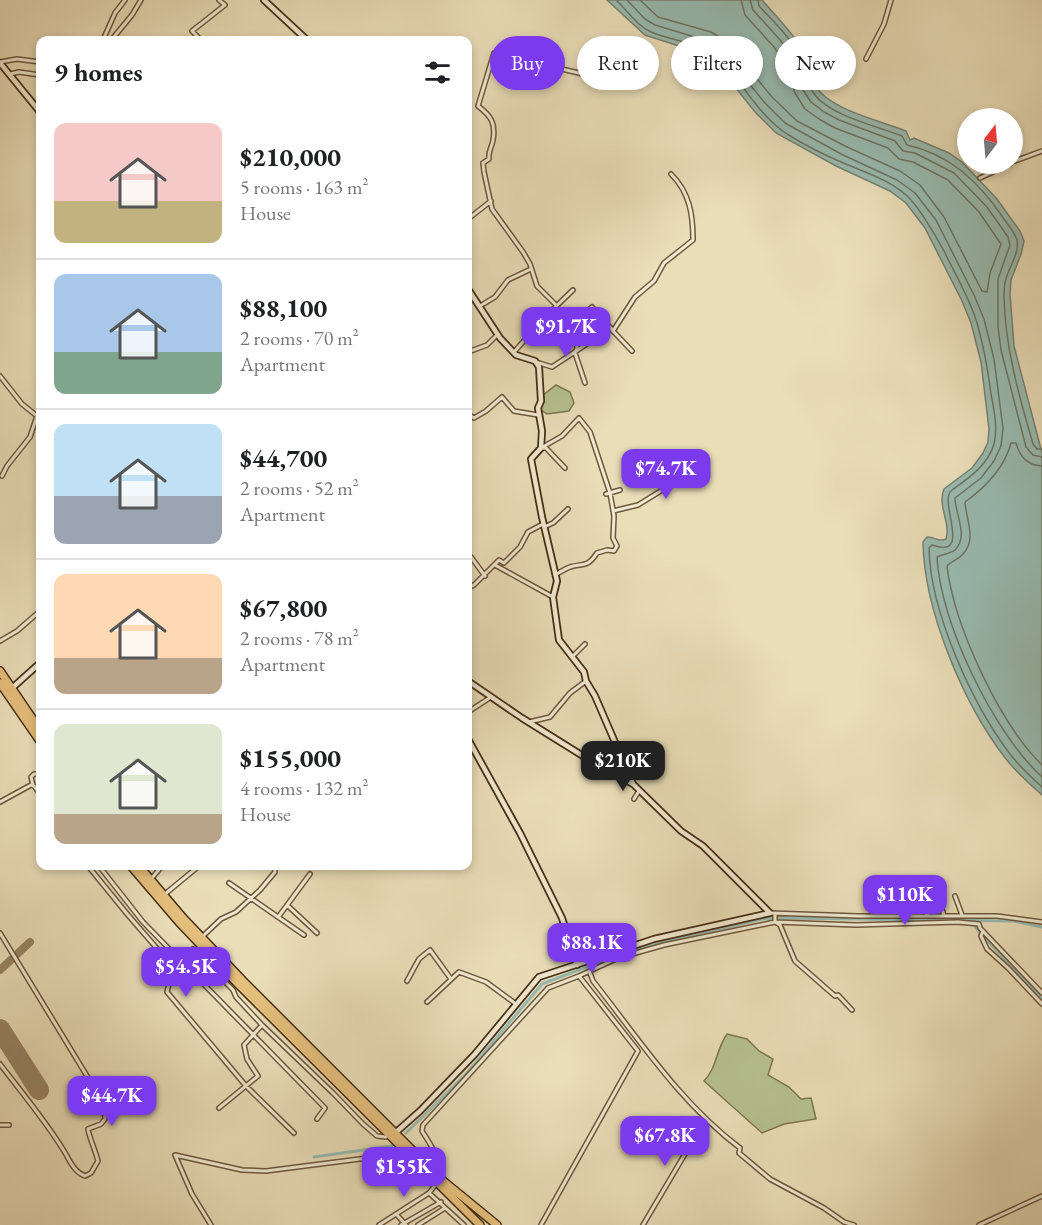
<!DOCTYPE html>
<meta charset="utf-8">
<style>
:root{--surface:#fff;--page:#f6f6f6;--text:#202124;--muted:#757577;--line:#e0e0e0;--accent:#7c3aed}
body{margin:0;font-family:"EB Garamond",serif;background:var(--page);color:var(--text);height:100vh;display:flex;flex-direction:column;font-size:22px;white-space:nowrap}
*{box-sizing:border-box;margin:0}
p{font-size:20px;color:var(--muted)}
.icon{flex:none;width:33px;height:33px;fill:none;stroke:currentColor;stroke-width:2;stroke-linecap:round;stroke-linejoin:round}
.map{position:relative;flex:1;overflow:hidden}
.sheet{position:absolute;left:36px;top:36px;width:436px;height:834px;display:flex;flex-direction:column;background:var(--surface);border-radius:12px;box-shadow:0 3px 9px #0003}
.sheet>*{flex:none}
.top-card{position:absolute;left:490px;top:36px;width:460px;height:54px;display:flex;gap:12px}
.needle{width:39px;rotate:16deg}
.fabs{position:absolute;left:957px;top:108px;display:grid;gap:12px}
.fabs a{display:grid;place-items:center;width:66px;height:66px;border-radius:50%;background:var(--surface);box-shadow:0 3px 9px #0003;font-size:30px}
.price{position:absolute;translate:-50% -51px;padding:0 14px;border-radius:12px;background:var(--accent);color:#fff;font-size:20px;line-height:39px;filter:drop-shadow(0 2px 3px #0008)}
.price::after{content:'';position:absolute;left:50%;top:36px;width:18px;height:14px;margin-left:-9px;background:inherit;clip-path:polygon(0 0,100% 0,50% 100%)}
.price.active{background:#222;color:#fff}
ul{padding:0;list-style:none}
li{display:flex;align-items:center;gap:18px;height:150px;padding:0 18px}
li+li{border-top:2px solid var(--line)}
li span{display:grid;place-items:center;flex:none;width:168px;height:120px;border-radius:12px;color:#555}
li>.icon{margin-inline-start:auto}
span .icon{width:72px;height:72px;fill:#fffc;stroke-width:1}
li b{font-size:26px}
h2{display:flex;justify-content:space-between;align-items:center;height:72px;padding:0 18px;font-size:26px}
.pill{padding:0 21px;border-radius:27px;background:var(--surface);box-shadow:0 3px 9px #0003;font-size:21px;line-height:54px}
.pill.active{background:var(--accent);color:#fff}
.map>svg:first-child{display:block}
.green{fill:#b6c190;stroke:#7e7652;stroke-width:1.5}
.water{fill:#98bcb2;stroke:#778273;stroke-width:1.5}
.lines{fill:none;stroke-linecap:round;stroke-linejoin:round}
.shore{stroke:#6e7463;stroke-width:1.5}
.canal{stroke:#98bcb2;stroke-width:3}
.taxiway{stroke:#988566;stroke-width:8}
.runway{stroke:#988566;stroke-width:20}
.street-casing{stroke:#6e583d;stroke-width:6}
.secondary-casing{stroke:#452c14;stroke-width:8}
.highway-casing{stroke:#452c14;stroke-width:10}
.street{stroke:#f1ead2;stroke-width:3}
.secondary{stroke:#f1ead2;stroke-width:4.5}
.highway{stroke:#e5bf7c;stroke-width:7}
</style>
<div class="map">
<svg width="1042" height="1225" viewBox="0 0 1042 1225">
<rect width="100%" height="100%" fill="#eadeb9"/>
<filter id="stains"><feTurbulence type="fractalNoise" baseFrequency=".00333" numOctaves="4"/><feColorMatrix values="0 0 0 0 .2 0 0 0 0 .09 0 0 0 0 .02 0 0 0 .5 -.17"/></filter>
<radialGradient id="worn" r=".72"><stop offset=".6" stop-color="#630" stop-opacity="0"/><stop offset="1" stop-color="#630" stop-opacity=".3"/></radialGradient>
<path class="green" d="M556 385 570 392 574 403 569 411 547 414 541 410 542 396Z
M727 1034 747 1039 759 1051 773 1059 768 1075 789 1087 801 1099 811 1098 816 1119 784 1124 762 1133 704 1081C717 1068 716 1049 727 1034Z"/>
<path class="water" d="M607 0H762C776 16 792 32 803 50 811 63 810 82 821 93 840 112 881 121 906 131L910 140 914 138 949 153 962 162 997 199 1020 231 1024 241 1021 254 1011 280 1010 294 1014 346 1042 453V795C1030 784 1017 773 1006 759 964 705 924 611 923 542L927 537C934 536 938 543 946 539 951 522 937 506 944 489L972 468 983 453 988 442 989 429 981 362 971 323 962 301 925 228 906 203 890 191 836 166 776 133 755 112 712 58 704 54 645 35Z"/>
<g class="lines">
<path class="shore" d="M616 0C627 10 637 26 651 32 672 41 695 42 715 53 740 79 757 114 787 134 803 144 822 154 839 161 863 172 893 180 911 200 925 216 935 235 945 253 956 276 970 299 977 323 984 347 988 370 991 394 994 410 998 428 994 444 988 465 969 478 952 490 937 500 974 560 932 545L929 548C930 611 972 704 1010 754 1019 766 1031 777 1042 787
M627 0 645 19 655 25 708 41 719 47 765 103 785 123 841 154 897 180 915 193 936 220 974 295 984 319 994 359 1003 428 1001 446 994 461 981 478 955 498C955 513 969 537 955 550 950 554 942 554 937 557 940 622 993 732 1042 777
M640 0 658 17 711 32 726 41 772 97 797 121 845 146 900 171 920 185 944 217 982 291 987 292 990 273 1001 244 979 212 948 180 913 162 899 159 888 148 835 128 819 119 805 109 795 93 784 62 774 47 745 15 741 0
M750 0 753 10 781 41 792 58 803 90 811 102 824 112 839 120 895 141 903 151 915 153 954 173 987 207 1008 237 1010 245 998 279V327L1001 350 1026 447 1033 455 1042 457
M758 0 759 6C774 22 790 37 800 56 806 69 806 84 815 95 831 116 877 126 902 136L907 145C949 154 978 181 1002 216 1007 224 1014 231 1017 240 1020 252 1009 267 1006 279 1004 284 1004 291 1004 297 1005 347 1019 396 1033 444L1037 449H1042
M1042 466C1027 465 1020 457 1016 443H1011C1004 469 986 487 965 502 966 520 977 539 963 554 958 560 951 561 947 566 954 625 999 723 1042 765"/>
<path class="canal" d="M974 925 979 932
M984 937 1042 999
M406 1133 466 1074 542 984 618 955 649 946 762 919 778 918 1014 921 1042 927
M314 1157 392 1146"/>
<path class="taxiway" d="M0 970 30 942"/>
<path class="runway" d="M0 1029 39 1090"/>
<defs>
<path id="street" d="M103 40 115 13 125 0
M113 40V38L132 15 141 0
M201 40 192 31 225 5 219 0
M866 59 884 24 891 0
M0 62 17 59 40 62
M10 74 19 72 40 75
M583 74 494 53 478 106C491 116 496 123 493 140 492 148 488 150 489 159L483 163 484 172 492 209 523 252 530 264 537 286 556 305 567 327 592 307 613 331 635 297 654 281 664 263 693 240C693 215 690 193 671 174
M1012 162 1042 151
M980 178 1010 164
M468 219 491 201
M480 306 495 297 508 280 531 269
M569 325 576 339 577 348 575 353 585 383
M613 331 632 351
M515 351 543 319 573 290
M468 352 487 345 498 334
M536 362 552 367 611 328
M0 376 22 404 37 416 30 437 7 466 2 476
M468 414 474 418 486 411 502 397 514 411 538 415
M541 448 562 436 579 418 590 432 610 493 614 516 613 538 617 546 614 551 607 550 597 553C587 568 584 563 570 567 565 569 560 572 555 575
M543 448H546L565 468
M606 494 620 490
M613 511 638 505 706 463
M544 527 553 523 568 509
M471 557 485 576
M495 565 553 597
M468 591 470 587 474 585 499 560 504 563 520 547 528 532 543 524
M0 641 17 631 40 611
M573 656 585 644
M468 712 491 697
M529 722 550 717 570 693 586 681
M33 785 31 777 34 774H38L40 778
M634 799 639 791
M0 802 31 785 34 786 40 794
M88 866 128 915 173 967 167 992 246 1086 294 1133
M99 866 143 922 180 960 193 949 233 990 236 997 262 1025
M152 878 162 866
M229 883 304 935
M906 883 928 916
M165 894 199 866
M938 895 944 916
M955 896 962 915
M287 905 317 933
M770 913 858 916H997L1042 922
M775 913V922L780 925 795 961 835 996 838 995 852 1010
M279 916 310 874
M983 931 981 936 987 949 1008 968 1042 1004
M0 933 104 1104 105 1119 101 1124 88 1129C88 1134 96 1152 98 1161L91 1173 85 1176C74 1172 70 1161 64 1151 45 1120 22 1093 0 1064
M203 936 221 919 236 912 260 890 275 872 274 866
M180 960 325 1108 317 1119
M590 973 593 981C639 1039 680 1103 740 1148L739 1153 770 1179 824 1208 844 1222 854 1225
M579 976 618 958 664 945 775 922 856 925 958 922 979 924 980 928 1042 993
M407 981 419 959 430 950 451 979
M427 1002 459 972 486 982 516 1004
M219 1108 258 1076 247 1059 244 1045 262 1025 333 1093 363 1124 377 1136 386 1137 388 1135
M0 1125H9
M436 1171C441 1158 429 1142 422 1131L423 1125 548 988 579 976 638 1051 541 1225
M429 1193 464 1225
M397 1215 406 1225
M211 1225 192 1194 175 1155 242 1170 266 1171 383 1156 403 1151
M379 1225 429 1193 437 1183
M401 1225 441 1202
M418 1225 445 1208
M643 1225 705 1120
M979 1225 1042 1196"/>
<path id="secondary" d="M264 0 307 40
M0 63 40 112
M468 289 500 338 516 355 535 361 539 367 541 401 538 408 542 431 541 448 531 459 542 517 557 581 553 597 559 640 584 672 586 681 595 696 633 784
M11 689 40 663
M468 739 520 833 562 918 577 965
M394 1134 420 1111 475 1054 539 977 654 939 770 913 703 846 681 831 633 784 599 766 522 718 468 681"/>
<path id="highway" d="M0 671 40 730
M0 683 40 741
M131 866 179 922 239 985 480 1225
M139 866 183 918 243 981 442 1180 497 1225"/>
</defs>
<use href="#street" class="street-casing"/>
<use href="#secondary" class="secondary-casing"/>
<use href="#highway" class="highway-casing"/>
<use href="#street" class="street"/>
<use href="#secondary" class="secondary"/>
<use href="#highway" class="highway"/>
</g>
<rect width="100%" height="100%" filter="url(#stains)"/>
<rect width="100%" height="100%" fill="url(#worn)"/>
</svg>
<div class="fabs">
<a><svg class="needle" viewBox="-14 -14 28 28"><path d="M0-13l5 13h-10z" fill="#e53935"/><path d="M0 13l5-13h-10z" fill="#757577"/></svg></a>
</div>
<b class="price" style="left:566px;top:358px">$91.7K</b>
<b class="price" style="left:666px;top:500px">$74.7K</b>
<b class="price active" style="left:623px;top:792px">$210K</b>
<b class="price" style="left:905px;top:926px">$110K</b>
<b class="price" style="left:592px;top:974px">$88.1K</b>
<b class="price" style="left:186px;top:998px">$54.5K</b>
<b class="price" style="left:112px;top:1127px">$44.7K</b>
<b class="price" style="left:665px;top:1167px">$67.8K</b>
<b class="price" style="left:404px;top:1198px">$155K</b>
<div class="top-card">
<a class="pill active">Buy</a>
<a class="pill">Rent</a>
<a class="pill">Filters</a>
<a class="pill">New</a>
</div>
<section class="sheet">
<h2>9 homes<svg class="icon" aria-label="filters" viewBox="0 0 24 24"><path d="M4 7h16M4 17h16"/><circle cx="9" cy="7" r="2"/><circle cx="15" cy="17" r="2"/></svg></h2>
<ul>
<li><span style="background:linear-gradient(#f6c9c9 65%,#c2b280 0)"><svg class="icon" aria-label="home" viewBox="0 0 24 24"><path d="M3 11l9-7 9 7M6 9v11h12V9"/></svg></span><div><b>$210,000</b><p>5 rooms · 163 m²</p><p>House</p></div></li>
<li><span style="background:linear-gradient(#a9c7e8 65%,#7fa58c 0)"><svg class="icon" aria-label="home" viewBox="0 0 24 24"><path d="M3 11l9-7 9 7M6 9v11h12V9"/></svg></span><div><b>$88,100</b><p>2 rooms · 70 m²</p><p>Apartment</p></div></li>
<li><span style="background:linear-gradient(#bfe0f5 60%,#9aa5b1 0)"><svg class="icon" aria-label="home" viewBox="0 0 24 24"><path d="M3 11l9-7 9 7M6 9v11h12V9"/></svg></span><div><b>$44,700</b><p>2 rooms · 52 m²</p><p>Apartment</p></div></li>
<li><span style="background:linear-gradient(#ffd9b3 70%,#b9a48a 0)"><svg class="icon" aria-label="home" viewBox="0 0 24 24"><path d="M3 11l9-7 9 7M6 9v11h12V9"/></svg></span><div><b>$67,800</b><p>2 rooms · 78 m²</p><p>Apartment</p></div></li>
<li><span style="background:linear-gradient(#dfe7d0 75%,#b9a48a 0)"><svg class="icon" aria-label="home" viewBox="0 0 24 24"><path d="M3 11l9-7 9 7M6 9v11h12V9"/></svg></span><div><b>$155,000</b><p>4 rooms · 132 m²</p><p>House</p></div></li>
</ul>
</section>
</div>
